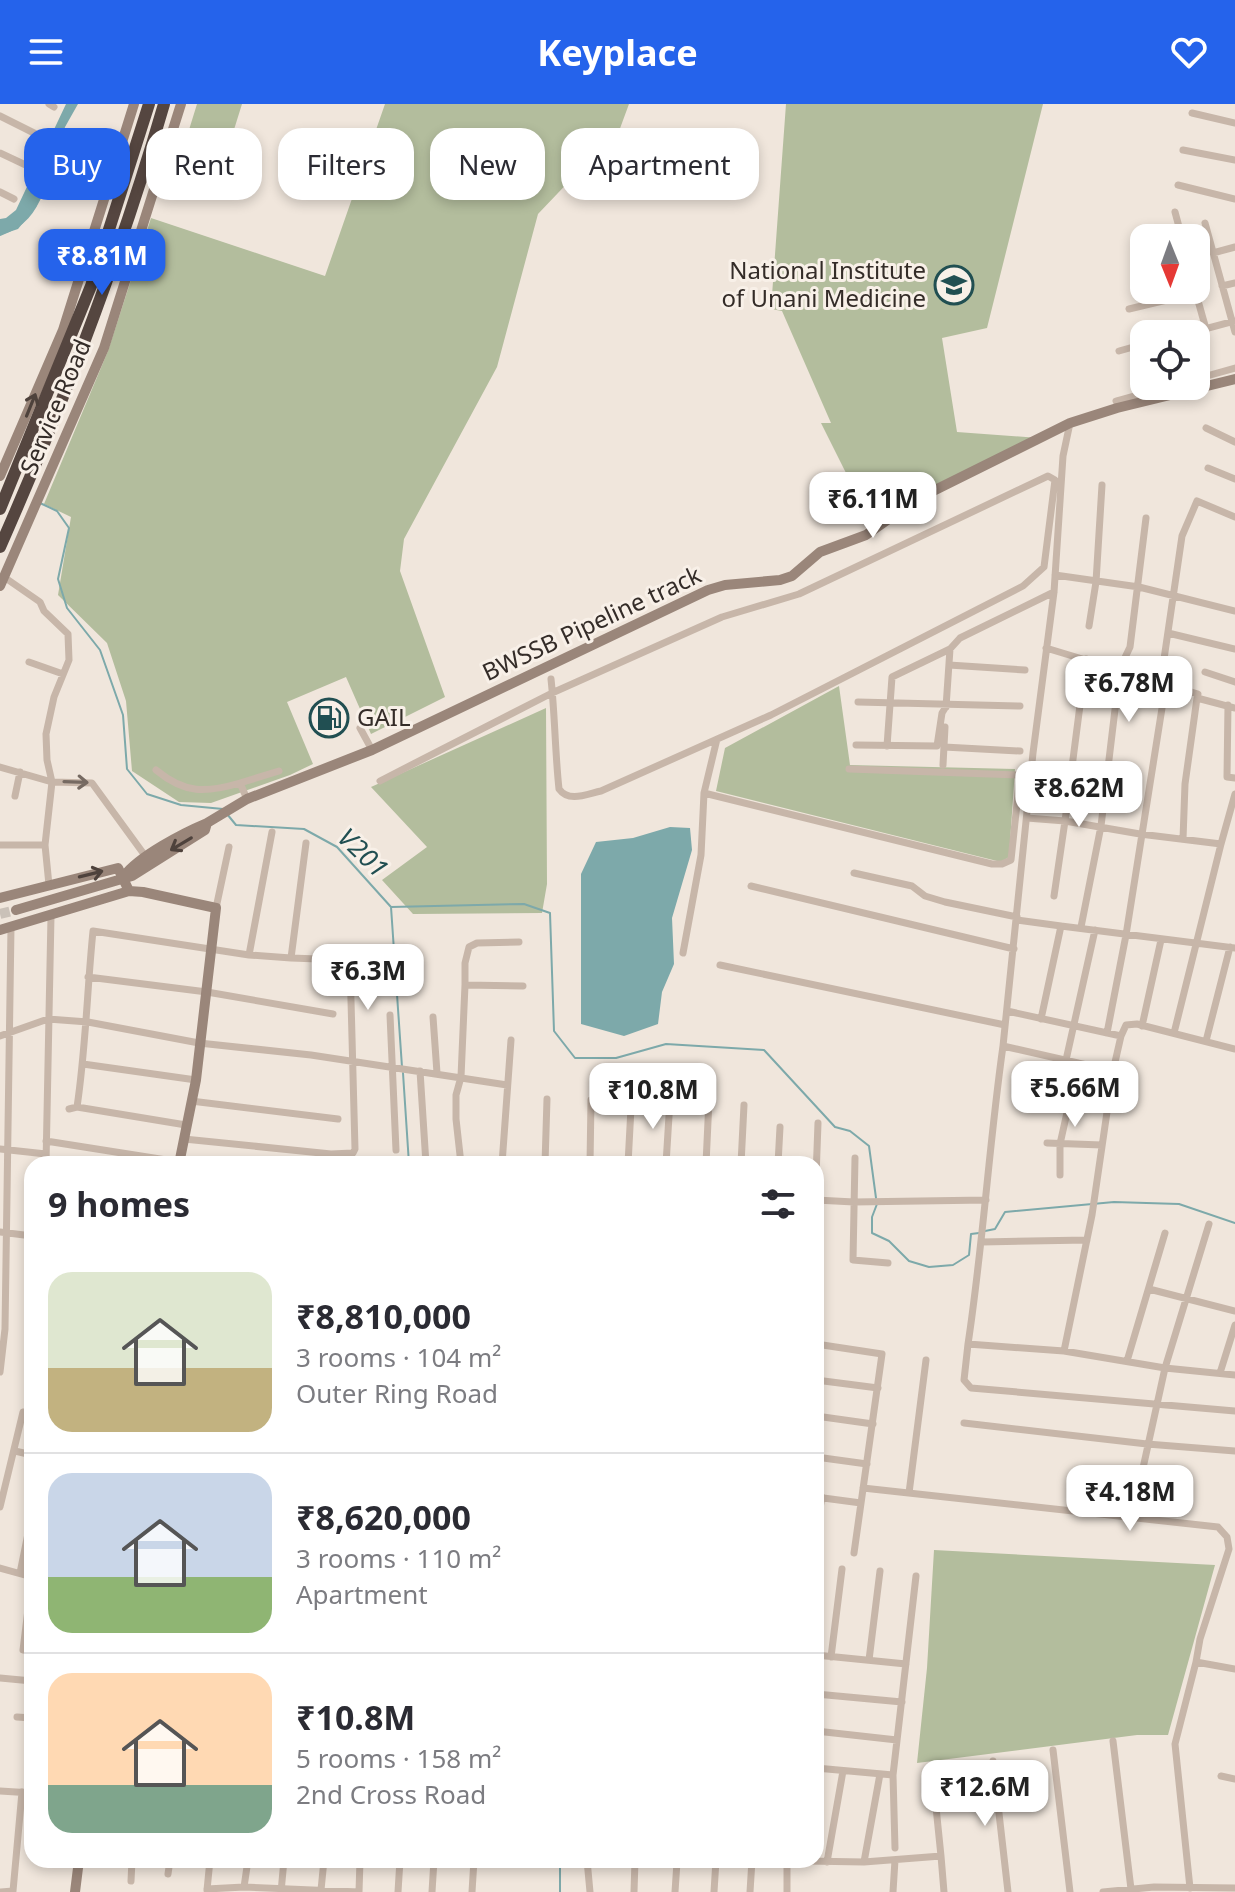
<!DOCTYPE html>
<meta charset="utf-8">
<style>
:root{--surface:#fff;--page:#f7f7f7;--text:#2b2b33;--muted:#7c7c81;--line:#e1e1e2;--accent:#2563eb}
body{margin:0;font-family:"Noto Sans",sans-serif;background:var(--page);color:var(--text);height:100vh;display:flex;flex-direction:column;font-size:30px;white-space:nowrap}
*{box-sizing:border-box;margin:0}
p{font-size:26px;color:var(--muted)}
.icon{flex:none;width:44px;height:44px;fill:none;stroke:currentColor;stroke-width:2;stroke-linecap:round;stroke-linejoin:round}
.map{position:relative;flex:1;overflow:hidden}
.drawer{position:absolute;left:24px;top:1052px;width:800px;height:712px;display:flex;flex-direction:column;background:var(--surface);border-radius:24px;box-shadow:0 4px 12px #0003}
.drawer>*{flex:none}
.hud{position:absolute;left:24px;top:24px;width:800px;height:72px;display:flex;gap:16px}
.needle{width:52px;rotate:179deg}
.tools{position:absolute;left:1130px;top:120px;display:grid;gap:16px}
.tools a{display:grid;place-items:center;width:80px;height:80px;border-radius:16px;background:var(--surface);box-shadow:0 4px 12px #0003;font-size:40px}
.price{position:absolute;translate:-50% -68px;padding:0 18px;border-radius:16px;background:#fff;color:#222;font-size:26px;line-height:52px;filter:drop-shadow(0 2px 4px #0008)}
.price::after{content:'';position:absolute;left:50%;top:48px;width:24px;height:18px;margin-left:-12px;background:inherit;clip-path:polygon(0 0,100% 0,50% 100%)}
.price.selected{background:var(--accent);color:#fff}
ul{padding:0;list-style:none}
li{display:flex;align-items:center;gap:24px;height:200px;padding:0 24px}
li+li{border-top:2px solid var(--line)}
li span{display:grid;place-items:center;flex:none;width:224px;height:160px;border-radius:24px;color:#555}
li>.icon{margin-inline-start:auto}
span .icon{width:96px;height:96px;fill:#fffc;stroke-width:1}
li b{font-size:34px}
h2{display:flex;justify-content:space-between;align-items:center;height:96px;padding:0 24px;font-size:34px}
.tag{padding:0 28px;border-radius:24px;background:var(--surface);box-shadow:0 4px 12px #0003;font-size:28px;line-height:72px}
.tag.selected{background:var(--accent);color:#fff}
header{display:flex;justify-content:space-between;align-items:center;height:104px;padding:0 24px;background:var(--accent);color:#fff;font-size:36px;font-weight:700}
.map>svg:first-child{display:block}
.green{fill:#b3bd9d}
.water{fill:#7da9aa}
.lines{fill:none;stroke-linecap:round;stroke-linejoin:round}
.stream{stroke:#7da9aa;stroke-width:2}
.secondary-tunnel{stroke:#cac1b8;stroke-width:10;stroke-dasharray:10 5;stroke-linecap:butt}
.street{stroke:#c7b6a9;stroke-width:7}
.secondary{stroke:#9a867a;stroke-width:10}
.highway{stroke:#554640;stroke-width:12}
.oneway{stroke:#4e423c}
.oneway2{stroke:#766a62}
.labels{text-anchor:middle;stroke-width:6;stroke-linejoin:round;paint-order:stroke}
.poi-label{font-size:24px;fill:#342c28;stroke:#f8f0e8;text-anchor:end}
.street-label{font-size:24px;fill:#342c28;stroke:#f8f0e8}
.water-label{font-size:26px;font-style:italic;fill:#214f52;stroke:#f8f0e8}
</style>
<header><svg class="icon" aria-label="menu" viewBox="0 0 24 24"><path d="M4 6h16M4 12h16M4 18h16"/></svg>Keyplace<svg class="icon" aria-label="heart" viewBox="0 0 24 24"><path d="M12 20l-8-8c-3-5 5-10 8-4 3-6 11-1 8 4z"/></svg></header>
<div class="map">
<svg width="1235" height="1788" viewBox="0 0 1235 1788">
<rect width="100%" height="100%" fill="#f0e6dc"/>
<path class="green" d="M197 0H242L212 96 171 84Z
M385 0H629L615 38 598 58 577 69 538 110 497 263 404 435 400 467 445 593 371 630 346 573 287 598 313 660 290 671 211 699 179 698 132 667 126 597 107 539 58 491 71 413 44 400 108 247 151 114 325 172Z
M786 0H1043L987 224 942 234 957 328 1039 334 871 419 821 319H831L782 207 771 205Z
M839 582 850 661 1015 665 1009 753 1001 758 716 687 725 644Z
M546 604 547 780 542 809 413 810 382 776 427 743 371 683Z
M934 1446 1215 1461 1168 1631H1137L917 1659 927 1564Z"/>
<path class="water" d="M66 0H78L65 23 56 57 36 103 18 125 0 131V115L6 114 16 106Z
M670 723 690 724 692 746 672 814 674 860 662 888 658 920 624 932 581 920V770L596 738 633 734Z"/>
<g class="lines">
<path class="stream" d="M49 72 55 59
M0 131C25 122 34 109 44 85
M40 399 57 407 69 424 58 475 67 504 100 546 123 611 127 665 147 690 181 701 223 705
M227 710 236 721 304 725 337 743 391 803 402 963
M391 803 524 800 550 809 554 927 575 954H616L666 940 764 946 835 1023 850 1027 869 1042 876 1094
M403 969 409 1060
M877 1100 872 1113V1129L889 1137 909 1157 929 1163 953 1161 969 1151 971 1130 979 1129
M985 1127 995 1125 1005 1108 1114 1098 1179 1100 1235 1119
M560 1756V1788"/>
<path class="secondary-tunnel" d="M0 810 16 806"/>
<path class="street" d="M49 0 54 3
M1192 9 1235 19
M0 12 50 37
M1183 46 1235 56
M0 49 32 64
M1178 81 1235 95
M0 88 14 95
M1175 108 1182 134
M1205 119 1235 228
M1213 149 1235 143
M1222 182 1235 179
M1195 186 1206 225
M1129 205 1196 189
M1186 230 1235 217
M1119 247 1144 240
M1196 275 1235 264
M1116 297 1170 282
M1206 324 1235 338
M1208 364 1235 375
M1055 471 1139 483 1235 507
M4 473 40 498 44 507 68 530 69 556 54 593 46 630 47 656 52 678 45 741 49 781
M1089 522 1096 478 1102 381
M1168 529 1235 545
M1046 544 1198 590 1197 594 1235 604
M1086 555 1065 717 1140 730 1221 740 1174 929
M1164 555 1182 432 1197 397 1235 413
M29 558 63 570
M949 561 1025 566
M1205 568 1235 578
M858 598 1020 602
M1228 601 1227 673 1235 674
M946 603 950 545
M360 624 372 646
M856 641 937 642 942 609 947 601
M887 642 892 573 950 545 960 534 1054 488
M944 643 1020 647
M943 661 945 623
M0 663 52 678 92 679 146 753
M156 666C185 690 206 689 240 679L247 695
M380 677 552 589 722 513 799 490 1048 372 1055 376 1044 463 1023 482 771 611 601 687C587 690 569 699 559 685 555 648 555 612 551 575
M240 679 279 667
M704 689 717 635
M15 692 20 668
M1027 714 1065 717 1054 792
M1183 735 1185 680 1197 594
M1221 740 1235 690
M0 741H45
M854 769 912 782 925 792 945 798 1017 813
M751 782 1014 845
M216 804 229 743
M1017 816 1061 822 1041 915
M1061 822 1235 844
M1081 823 1101 722 1120 564 1130 543 1146 414
M683 849 701 751 704 689 992 760H1002L1011 756 1020 671 849 665
M249 851 272 728
M291 854 318 855
M720 861 1005 921
M88 873 207 888 333 910
M465 881V859L469 843 477 839 519 838
M1007 907 1121 932 1113 967
M390 911 396 1046
M433 913 437 969
M1142 922 1161 836
M1107 929 1126 831 1166 579
M0 932 48 915 88 918 199 939 311 951 507 981
M1121 932 1126 921 1137 920 1235 945
M1206 937 1230 843
M1003 942C989 1041 983 1141 968 1240L1064 1247 1165 1264 1235 1271
M1066 956 1095 826
M83 960 196 976
M420 967 426 1060
M191 997 338 1015
M77 1003C86 943 87 886 93 827L249 851 291 854 306 739
M69 1005 77 1003 186 1021
M184 1035 331 1050 353 1049 355 1045 350 859
M46 1037 179 1058
M1047 1039 1102 1041
M0 1045 46 1050
M855 1054 853 1156 888 1159
M46 1060 51 812
M461 1060 456 1015V991L461 973 465 881 523 882
M502 1060 511 936
M545 1060 547 995
M590 1060 591 996
M628 1060 631 1004
M666 1060 670 996
M706 1060 709 996
M741 1060 744 1001
M778 1060 780 1023
M1060 1071V1040L1078 959
M816 1073 818 1019
M816 1096 854 1098 986 1096
M0 1128 32 1132
M982 1138 1087 1136
M1149 1185 1235 1207
M816 1240 882 1250 854 1449
M968 1240 964 1276 971 1284 1235 1307
M1064 1247 1092 1111 1113 967 1003 942 1033 649 1054 488 1063 352 1070 319
M1127 1257 1165 1129
M0 1268 5 1225 11 823
M1220 1269 1235 1221
M816 1276 878 1284
M816 1312 873 1320
M964 1319 1147 1340 1235 1347
M15 1347 32 1351
M816 1353 867 1360
M863 1384 1218 1423 1227 1433 1229 1445 1200 1535 1196 1558 1235 1565
M909 1389 926 1256
M816 1393 861 1399
M0 1403 23 1308
M1132 1414 1165 1264 1209 1120
M816 1427 822 1393
M0 1464 32 1473
M20 1469 32 1410
M32 1473 23 1546 32 1547
M816 1551 906 1560
M831 1553 842 1465
M869 1556 880 1467
M0 1574 32 1577
M816 1590 902 1598
M17 1613 32 1614
M816 1627 897 1636
M1113 1637 1131 1785
M1053 1646 1070 1788
M993 1657 1008 1788
M816 1664 893 1671
M1221 1672 1235 1675
M0 1687 32 1689
M895 1744 893 1671 916 1472
M941 1752 944 1788
M587 1756 590 1788
M619 1756H693
M741 1756 864 1758 941 1752 932 1664
M827 1758 843 1667
M864 1758 880 1670
M168 1770 170 1756
M131 1777 132 1756
M244 1783 248 1756
M1190 1784 1175 1640 1196 1558
M207 1785 244 1783 359 1788
M207 1786 210 1756
M321 1786 324 1756
M1 1788 13 1787 22 1688
M281 1788 284 1756
M359 1788 360 1756
M398 1788 400 1756
M432 1788 434 1756
M472 1788 474 1756
M634 1788 635 1756
M675 1788 677 1758
M714 1788 716 1756
M750 1788 752 1756
M787 1788V1756
M893 1788 895 1756
M1103 1788 1154 1783 1235 1784"/>
<path class="secondary" d="M0 372 63 226 134 0
M0 482 104 244 181 0
M207 719 247 695 372 646 708 486 725 481 780 476 792 472 820 448 866 431 917 395 1070 319 1117 304 1235 275
M0 794 118 764 129 787
M16 806 132 772 205 726 207 719C183 729 139 752 124 772
M0 826 129 787 143 788 216 804 196 976 179 1060
M75 1788 79 1756"/>
<path class="highway" d="M0 405 91 182 149 0
M0 443C64 298 120 152 164 0"/>
</g>
<defs><path id="oneway-shaft" d="M-6 0H5M1.5-3L5.5 0L1.5 3" fill="none" stroke-width="1.6" stroke-linecap="round" stroke-linejoin="round" transform="scale(2)"/></defs>
<g class="oneway">
<use href="#oneway-shaft" transform="translate(31 301) rotate(-68)"/>
<use href="#oneway-shaft" transform="translate(181 740) rotate(149)"/>
<use href="#oneway-shaft" transform="translate(91 770) rotate(-14)"/>
</g>
<use class="oneway2" href="#oneway-shaft" transform="translate(76 678) rotate(2)"/>
<defs>
<symbol id="university-ring" viewBox="-11 -11 22 22"><circle r="9.5" fill="#f8f0e8" stroke="#214f52" stroke-width="1.5"/><path d="M0-5L7-2L0 1L-7-2ZM-4 1L0 2.5L4 1V4Q0 6-4 4Z" fill="#214f52"/></symbol>
<symbol id="fuel-ring" viewBox="-11 -11 22 22"><circle r="9.5" fill="#f8f0e8" stroke="#214f52" stroke-width="1.5"/><path d="M-5.5-6h7V0h2V4h1.3V-2.5L3-4.5l.8-.8L6-3V5H2.5V1h-1V6h-7ZM-4.2-4.7v3.2H.2V-4.7Z" fill="#214f52"/></symbol>
</defs>
<g fill-rule="evenodd">
<use href="#university-ring" x="932" y="159" width="44" height="44"/>
<use href="#fuel-ring" x="307" y="592" width="44" height="44"/>
</g>
<g class="labels">
<g class="poi-label">
<text x="926" y="175">National Institute<tspan x="926" dy="28">of Unani Medicine</tspan></text>
<text x="357" y="622" text-anchor="start">GAIL</text>
</g>
<g class="street-label">
<text transform="translate(56 303) rotate(-67)" y="8">Service Road</text>
<text transform="translate(592 520) rotate(-25)" y="8">BWSSB Pipeline track</text>
</g>
<g class="water-label">
<text transform="translate(363 749) rotate(44)" y="9">V201</text>
</g>
</g>
</svg>
<div class="tools">
<a><svg class="needle" viewBox="-14 -14 28 28"><path d="M0-13l5 13h-10z" fill="#e53935"/><path d="M0 13l5-13h-10z" fill="#7c7c81"/></svg></a>
<a><svg class="icon" aria-label="locate" viewBox="0 0 24 24"><circle cx="12" cy="12" r="6"/><path d="M12 2v4M12 18v4M2 12h4M18 12h4"/></svg></a>
</div>
<b class="price selected" style="left:102px;top:193px">₹8.81M</b>
<b class="price" style="left:873px;top:436px">₹6.11M</b>
<b class="price" style="left:1129px;top:620px">₹6.78M</b>
<b class="price" style="left:1079px;top:725px">₹8.62M</b>
<b class="price" style="left:368px;top:908px">₹6.3M</b>
<b class="price" style="left:1075px;top:1025px">₹5.66M</b>
<b class="price" style="left:653px;top:1027px">₹10.8M</b>
<b class="price" style="left:1130px;top:1429px">₹4.18M</b>
<b class="price" style="left:985px;top:1724px">₹12.6M</b>
<div class="hud">
<a class="tag selected">Buy</a>
<a class="tag">Rent</a>
<a class="tag">Filters</a>
<a class="tag">New</a>
<a class="tag">Apartment</a>
</div>
<section class="drawer">
<h2>9 homes<svg class="icon" aria-label="filters" viewBox="0 0 24 24"><path d="M4 7h16M4 17h16"/><circle cx="9" cy="7" r="2"/><circle cx="15" cy="17" r="2"/></svg></h2>
<ul>
<li><span style="background:linear-gradient(#dfe7d0 60%,#c2b280 0)"><svg class="icon" aria-label="home" viewBox="0 0 24 24"><path d="M3 11l9-7 9 7M6 9v11h12V9"/></svg></span><div><b>₹8,810,000</b><p>3 rooms · 104 m²</p><p>Outer Ring Road</p></div></li>
<li><span style="background:linear-gradient(#c9d6e8 65%,#8fb573 0)"><svg class="icon" aria-label="home" viewBox="0 0 24 24"><path d="M3 11l9-7 9 7M6 9v11h12V9"/></svg></span><div><b>₹8,620,000</b><p>3 rooms · 110 m²</p><p>Apartment</p></div></li>
<li><span style="background:linear-gradient(#ffd9b3 70%,#7fa58c 0)"><svg class="icon" aria-label="home" viewBox="0 0 24 24"><path d="M3 11l9-7 9 7M6 9v11h12V9"/></svg></span><div><b>₹10.8M</b><p>5 rooms · 158 m²</p><p>2nd Cross Road</p></div></li>
</ul>
</section>
</div>
